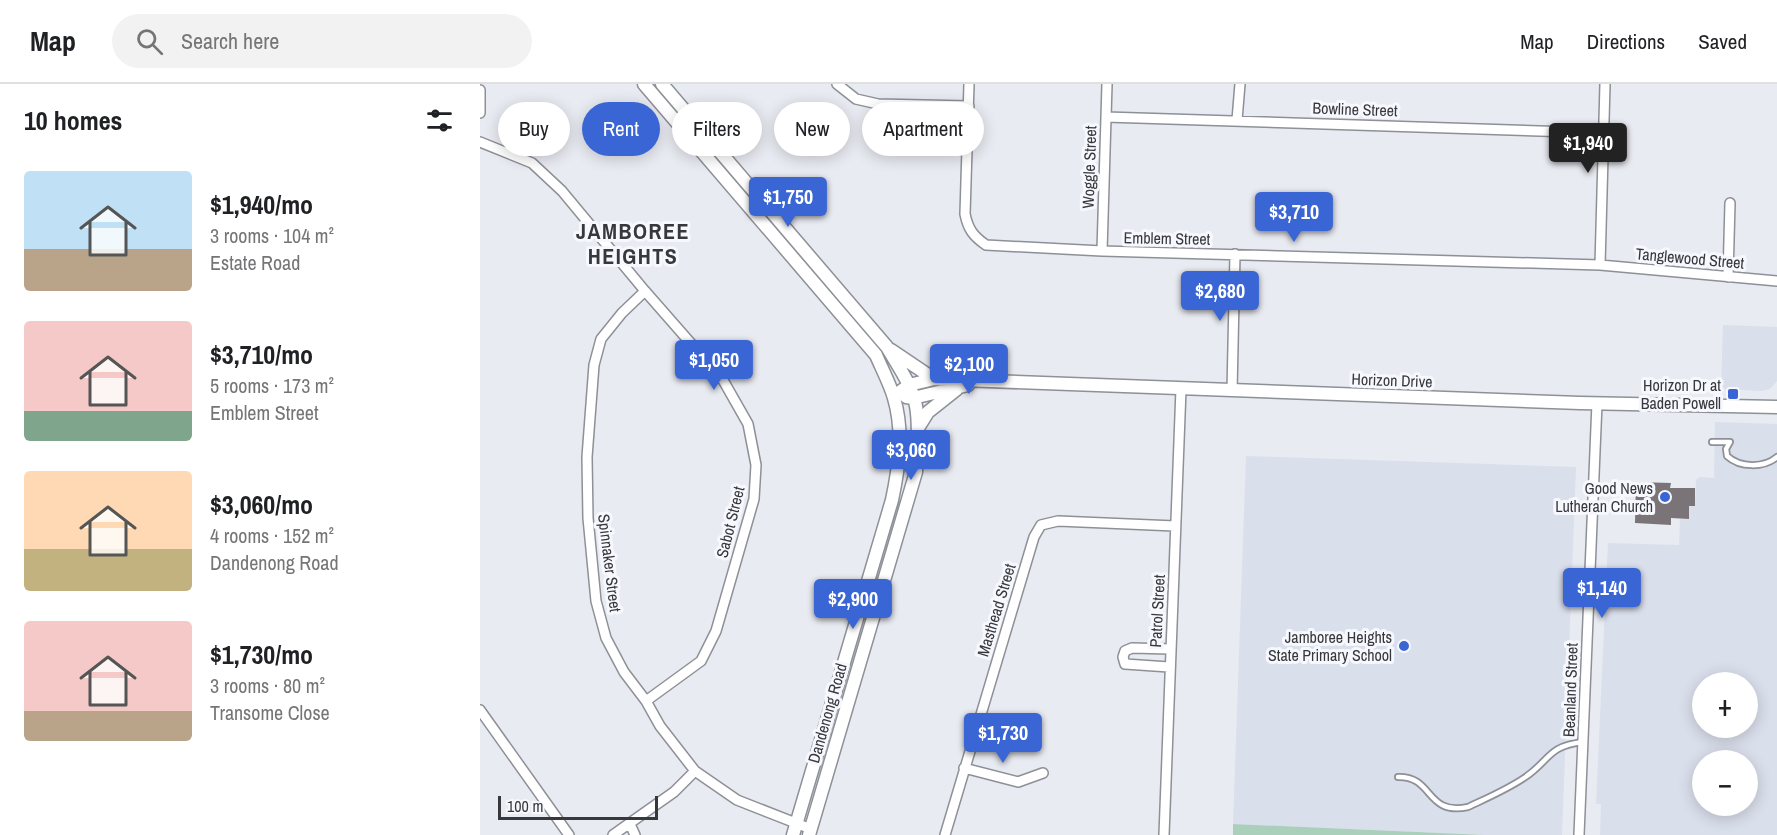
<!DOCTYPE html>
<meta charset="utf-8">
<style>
:root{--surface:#fff;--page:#f2f2f2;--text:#202124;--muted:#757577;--line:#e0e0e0;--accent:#3965d5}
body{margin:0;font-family:"Archivo Narrow",sans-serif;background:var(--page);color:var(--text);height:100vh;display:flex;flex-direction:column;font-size:22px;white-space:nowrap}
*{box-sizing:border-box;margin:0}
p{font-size:20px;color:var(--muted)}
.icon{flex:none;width:33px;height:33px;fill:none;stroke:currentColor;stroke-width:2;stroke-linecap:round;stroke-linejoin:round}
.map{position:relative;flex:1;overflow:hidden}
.details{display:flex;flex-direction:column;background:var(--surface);width:480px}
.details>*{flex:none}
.banner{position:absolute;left:18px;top:18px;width:570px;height:54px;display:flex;gap:12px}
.controls{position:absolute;left:1212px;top:588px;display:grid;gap:12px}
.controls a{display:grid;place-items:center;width:66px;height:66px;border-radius:50%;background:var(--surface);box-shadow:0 3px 15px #0003;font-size:30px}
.scale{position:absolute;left:18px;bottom:15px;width:160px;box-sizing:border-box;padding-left:6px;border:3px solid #37383b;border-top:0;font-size:16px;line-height:21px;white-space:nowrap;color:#37383b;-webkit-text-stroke:4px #f6f8fe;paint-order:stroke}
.price{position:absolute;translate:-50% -51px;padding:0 14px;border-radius:6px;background:var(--accent);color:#fff;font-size:20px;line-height:39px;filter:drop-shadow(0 2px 3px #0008)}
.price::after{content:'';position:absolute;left:50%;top:36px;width:18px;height:14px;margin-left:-9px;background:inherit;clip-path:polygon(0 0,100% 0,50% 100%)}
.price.active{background:#222;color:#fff}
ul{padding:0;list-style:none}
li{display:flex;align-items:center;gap:18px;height:150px;padding:0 24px}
li span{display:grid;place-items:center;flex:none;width:168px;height:120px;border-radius:6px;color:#555}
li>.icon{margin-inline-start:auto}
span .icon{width:72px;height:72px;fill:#fffc;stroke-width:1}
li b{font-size:26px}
h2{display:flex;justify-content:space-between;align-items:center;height:72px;padding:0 24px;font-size:26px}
.tag{padding:0 21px;border-radius:27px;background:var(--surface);box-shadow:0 3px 15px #0003;font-size:21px;line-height:54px}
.tag.active{background:var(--accent);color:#fff}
header{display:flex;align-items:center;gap:36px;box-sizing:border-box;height:84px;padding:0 30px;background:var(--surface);border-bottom:2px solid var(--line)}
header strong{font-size:28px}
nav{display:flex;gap:33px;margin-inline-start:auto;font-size:21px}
.search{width:420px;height:54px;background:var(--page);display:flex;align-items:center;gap:15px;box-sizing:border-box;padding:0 21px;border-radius:33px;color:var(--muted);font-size:22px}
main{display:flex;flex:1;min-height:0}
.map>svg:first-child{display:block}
.built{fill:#dadfec;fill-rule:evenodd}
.green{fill:#aad0bc}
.building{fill:#7a7479}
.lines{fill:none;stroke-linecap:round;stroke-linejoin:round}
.lane-casing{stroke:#8d9096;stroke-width:8}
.street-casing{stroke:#8d9096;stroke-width:12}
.secondary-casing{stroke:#8d9096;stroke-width:15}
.lane{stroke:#fff;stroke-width:4.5}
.street{stroke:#fff;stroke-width:9}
.secondary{stroke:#fff;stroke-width:12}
.poi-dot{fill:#3965d5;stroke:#f6f8fe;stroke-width:2}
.labels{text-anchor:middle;stroke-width:6;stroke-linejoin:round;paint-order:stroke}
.street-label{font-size:16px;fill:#37383b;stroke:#f6f8fe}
.poi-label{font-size:16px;fill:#37383b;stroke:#f6f8fe;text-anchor:end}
.district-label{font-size:22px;font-weight:bold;letter-spacing:1.5px;fill:#37383b;stroke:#f6f8fe}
</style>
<header>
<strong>Map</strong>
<div class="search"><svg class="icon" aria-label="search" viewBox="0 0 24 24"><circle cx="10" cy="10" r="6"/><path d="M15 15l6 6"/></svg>Search here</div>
<nav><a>Map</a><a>Directions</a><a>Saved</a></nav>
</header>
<main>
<section class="details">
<h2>10 homes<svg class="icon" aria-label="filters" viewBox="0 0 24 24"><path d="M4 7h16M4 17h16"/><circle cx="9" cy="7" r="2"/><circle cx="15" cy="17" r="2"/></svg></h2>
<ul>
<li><span style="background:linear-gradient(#bfe0f5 65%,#b9a48a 0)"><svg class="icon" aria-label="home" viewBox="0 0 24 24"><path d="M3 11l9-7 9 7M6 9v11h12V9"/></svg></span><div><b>$1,940/mo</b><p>3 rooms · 104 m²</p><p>Estate Road</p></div></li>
<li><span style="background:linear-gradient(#f6c9c9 75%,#7fa58c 0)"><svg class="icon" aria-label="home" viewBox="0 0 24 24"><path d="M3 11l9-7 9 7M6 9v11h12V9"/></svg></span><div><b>$3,710/mo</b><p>5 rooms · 173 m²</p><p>Emblem Street</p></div></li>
<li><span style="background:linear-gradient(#ffd9b3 65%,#c2b280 0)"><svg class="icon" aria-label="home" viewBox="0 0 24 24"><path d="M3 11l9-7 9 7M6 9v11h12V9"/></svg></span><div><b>$3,060/mo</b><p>4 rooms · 152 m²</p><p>Dandenong Road</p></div></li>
<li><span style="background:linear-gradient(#f6c9c9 75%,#b9a48a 0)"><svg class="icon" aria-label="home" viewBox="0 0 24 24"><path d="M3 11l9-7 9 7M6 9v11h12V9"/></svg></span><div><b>$1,730/mo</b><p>3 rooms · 80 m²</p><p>Transome Close</p></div></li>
</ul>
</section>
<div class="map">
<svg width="1297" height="751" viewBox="0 0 1297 751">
<rect width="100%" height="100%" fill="#e9ebf2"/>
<path class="built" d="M1243 241 1297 243V297L1290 305 1282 307 1241 305Z
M1235 338 1297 340V751H1120L1121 720H1116L1128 459 1199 461 1200 435H1209V422H1215L1216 396 1220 393 1234 394ZM1222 598H1268V644H1222ZM1222 676H1268V722H1222Z
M766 372 1096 383 1082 751H1007L753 740Z"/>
<path class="green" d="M753 740 1006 751H753Z"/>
<path class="building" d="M1156 398 1191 399 1190 404H1215V422H1209V435L1191 434V441L1155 439Z"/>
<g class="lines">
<defs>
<path id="lane" d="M1232 358H1250L1246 365 1247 372C1260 384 1284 384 1297 373
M918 693C954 692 945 732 988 723 1007 714 1026 706 1044 694 1070 677 1067 662 1103 658"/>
<path id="street" d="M357 0 376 15 398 20 489 22
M489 0 485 130C488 145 493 152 506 161L622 167 1120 181 1297 197
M0 6V29
M626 33 1123 49
M757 36 760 0
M0 58 52 79 82 107 165 207 243 296 268 340 276 381 274 415 236 547 221 577 166 617
M622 167 627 0
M1120 181 1125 0
M1248 193 1250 119
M165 207 142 229 121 255 114 281 107 373 108 434 116 517 126 554 144 588 166 617 180 642 215 687 257 716 331 745
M752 307 755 170
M689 583 645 580 643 573 645 567 652 564 690 565
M0 626 89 751
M484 684 538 698 563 689
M150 740 155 751
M133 751 194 708 215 687
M465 751 554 453 561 441 578 437 695 442
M684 751 701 305
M1099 751 1117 319"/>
<path id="secondary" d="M164 0 396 271C402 285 410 300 414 314 424 348 419 383 412 416L313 751
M182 0 407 263C418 282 432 301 436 322 440 344 437 367 436 388L329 751
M411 266 454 295
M414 312 429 301 454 295 1100 319 1297 323
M426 313 433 314 488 301
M438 344 448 328 477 305"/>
</defs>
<use href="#lane" class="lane-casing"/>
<use href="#street" class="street-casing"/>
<use href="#secondary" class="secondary-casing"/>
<use href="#lane" class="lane"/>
<use href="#street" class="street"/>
<use href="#secondary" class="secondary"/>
</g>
<g class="poi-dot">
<rect x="1247" y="304" width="12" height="12" rx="3"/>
<circle cx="1185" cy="413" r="6"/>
<circle cx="924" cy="562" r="6"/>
</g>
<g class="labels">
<g class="street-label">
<text transform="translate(875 25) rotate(2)" y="6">Bowline Street</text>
<text transform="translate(609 83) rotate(-88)" y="6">Woggle Street</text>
<text transform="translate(687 154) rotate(1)" y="6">Emblem Street</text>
<text transform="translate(1210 174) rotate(5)" y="6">Tanglewood Street</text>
<text transform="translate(912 296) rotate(2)" y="6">Horizon Drive</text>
<text transform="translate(250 438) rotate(-76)" y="6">Sabot Street</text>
<text transform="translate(130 479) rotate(83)" y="6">Spinnaker Street</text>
<text transform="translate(516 526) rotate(-73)" y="6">Masthead Street</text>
<text transform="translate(677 527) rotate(-87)" y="6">Patrol Street</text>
<text transform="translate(1090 606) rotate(-88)" y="6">Beanland Street</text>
<text transform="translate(347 629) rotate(-74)" y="6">Dandenong Road</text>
</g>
<g class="poi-label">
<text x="1241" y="307">Horizon Dr at<tspan x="1241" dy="18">Baden Powell</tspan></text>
<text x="1173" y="410">Good News<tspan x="1173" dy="18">Lutheran Church</tspan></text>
<text x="912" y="559">Jamboree Heights<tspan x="912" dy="18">State Primary School</tspan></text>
</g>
<g class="district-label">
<text x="153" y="155">JAMBOREE<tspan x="153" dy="25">HEIGHTS</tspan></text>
</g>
</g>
</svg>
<div class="controls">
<a>+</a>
<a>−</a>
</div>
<div class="scale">100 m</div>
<b class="price active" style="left:1108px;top:90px">$1,940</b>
<b class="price" style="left:308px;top:144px">$1,750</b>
<b class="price" style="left:814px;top:159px">$3,710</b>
<b class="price" style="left:740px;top:238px">$2,680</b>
<b class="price" style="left:234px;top:307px">$1,050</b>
<b class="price" style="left:489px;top:311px">$2,100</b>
<b class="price" style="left:431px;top:397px">$3,060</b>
<b class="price" style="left:1122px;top:535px">$1,140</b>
<b class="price" style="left:373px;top:546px">$2,900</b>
<b class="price" style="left:523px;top:680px">$1,730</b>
<div class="banner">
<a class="tag">Buy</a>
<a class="tag active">Rent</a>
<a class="tag">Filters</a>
<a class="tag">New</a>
<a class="tag">Apartment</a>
</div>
</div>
</main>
